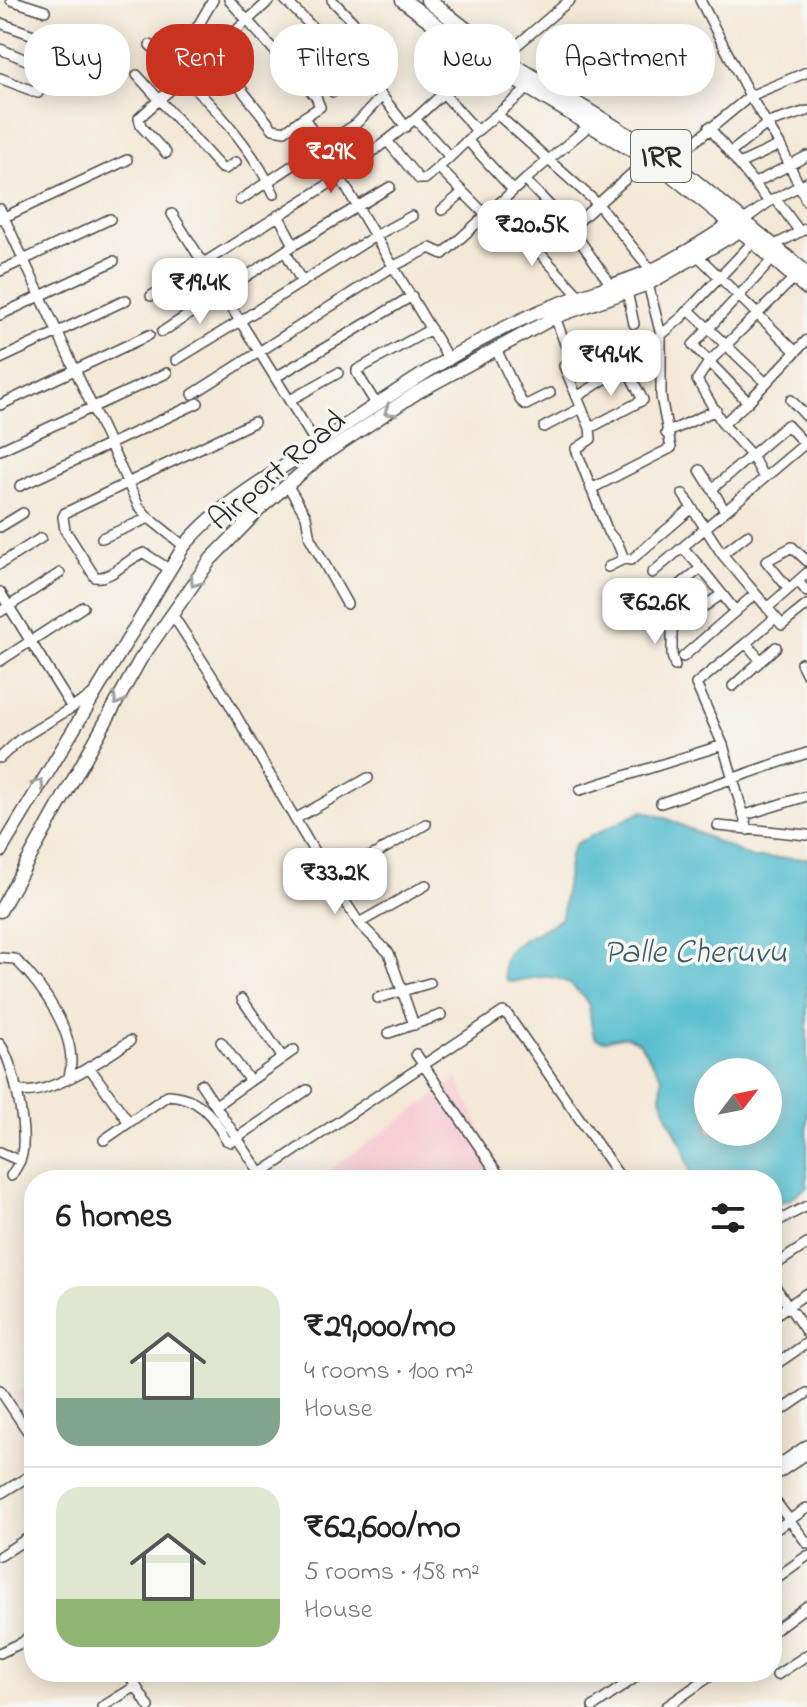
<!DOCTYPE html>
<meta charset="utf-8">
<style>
:root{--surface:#fff;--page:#f6f6f6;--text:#222;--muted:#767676;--line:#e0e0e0;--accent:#c8321e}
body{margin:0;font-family:"Indie Flower",sans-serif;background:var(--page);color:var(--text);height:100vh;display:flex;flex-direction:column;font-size:30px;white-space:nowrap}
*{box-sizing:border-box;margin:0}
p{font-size:26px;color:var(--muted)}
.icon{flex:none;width:44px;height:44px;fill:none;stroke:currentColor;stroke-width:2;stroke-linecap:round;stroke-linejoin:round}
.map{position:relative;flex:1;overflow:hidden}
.sheet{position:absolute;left:24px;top:1170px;width:758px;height:512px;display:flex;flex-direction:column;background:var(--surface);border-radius:32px;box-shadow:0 4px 20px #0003}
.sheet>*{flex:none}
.top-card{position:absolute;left:24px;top:24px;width:760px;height:72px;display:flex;gap:16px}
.needle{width:52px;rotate:58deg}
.controls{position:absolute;left:694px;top:1058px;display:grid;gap:16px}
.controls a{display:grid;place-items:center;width:88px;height:88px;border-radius:50%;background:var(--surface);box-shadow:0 4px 20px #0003;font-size:40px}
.price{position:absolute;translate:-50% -68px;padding:0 18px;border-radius:16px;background:#fff;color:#222;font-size:26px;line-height:52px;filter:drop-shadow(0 2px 4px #0008)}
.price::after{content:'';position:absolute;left:50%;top:48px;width:24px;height:18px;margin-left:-12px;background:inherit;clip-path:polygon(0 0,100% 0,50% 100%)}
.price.current{background:var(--accent);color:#fff}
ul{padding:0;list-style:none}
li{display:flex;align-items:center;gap:24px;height:200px;padding:0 32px}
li+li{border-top:2px solid var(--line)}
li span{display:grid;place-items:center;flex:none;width:224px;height:160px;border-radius:24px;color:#555}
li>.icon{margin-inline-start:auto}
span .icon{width:96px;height:96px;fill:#fffc;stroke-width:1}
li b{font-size:34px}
h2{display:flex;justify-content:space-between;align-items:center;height:96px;padding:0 32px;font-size:34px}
.tag{padding:0 28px;border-radius:32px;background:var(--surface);box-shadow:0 4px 20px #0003;font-size:28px;line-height:72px}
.tag.current{background:var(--accent);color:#fff}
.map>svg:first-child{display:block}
.built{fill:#f6cfd6}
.water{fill:#50bbcd;stroke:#3e737c;stroke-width:2;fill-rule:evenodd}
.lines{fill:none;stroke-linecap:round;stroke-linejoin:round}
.minor-casing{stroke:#494745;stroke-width:12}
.major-casing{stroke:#494745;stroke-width:15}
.highway-casing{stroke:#494745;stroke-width:17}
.minor{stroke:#fff;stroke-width:9}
.major{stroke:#fff;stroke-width:12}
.highway{stroke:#fff;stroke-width:14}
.oneway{stroke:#a0a0a0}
.labels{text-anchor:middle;stroke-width:7;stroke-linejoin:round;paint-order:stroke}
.shield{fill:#f6f6f2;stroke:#686867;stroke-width:2}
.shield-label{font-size:30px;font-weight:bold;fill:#2b2b2b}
.street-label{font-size:32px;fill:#2b2b2b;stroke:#f6f6f2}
.water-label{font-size:34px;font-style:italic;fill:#385d64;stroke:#f6f6f2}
</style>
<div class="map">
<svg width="807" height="1707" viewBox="0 0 807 1707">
<rect width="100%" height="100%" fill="#f6f6f2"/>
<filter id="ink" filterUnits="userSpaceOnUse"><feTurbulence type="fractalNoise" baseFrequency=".0125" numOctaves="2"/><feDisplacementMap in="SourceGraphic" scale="16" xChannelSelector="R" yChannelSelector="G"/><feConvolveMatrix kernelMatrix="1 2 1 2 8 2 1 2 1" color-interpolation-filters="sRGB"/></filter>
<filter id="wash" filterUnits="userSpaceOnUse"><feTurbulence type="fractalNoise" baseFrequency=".006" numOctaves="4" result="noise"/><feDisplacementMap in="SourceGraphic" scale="32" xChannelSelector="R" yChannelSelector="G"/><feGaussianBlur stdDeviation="1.8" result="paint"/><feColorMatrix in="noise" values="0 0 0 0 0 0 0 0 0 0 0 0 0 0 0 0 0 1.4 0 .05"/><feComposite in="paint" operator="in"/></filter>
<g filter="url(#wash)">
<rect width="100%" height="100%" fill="#f4e8d7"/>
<path class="built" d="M458 1079 503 1180H316Z
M34 1380V1421L14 1395Z"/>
<path class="water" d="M643 811 668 819 752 858H807V1187L790 1199 774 1205H772V1180H693L683 1147 668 1117 661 1097 662 1077 639 1042 626 1036 603 1041 596 1039C589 1028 592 1018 589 1007 588 1001 582 996 578 991 558 970 537 977 512 982L506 980C492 941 540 937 562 917L570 855 575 844ZM708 1072H768V1132H708Z"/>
</g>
<g filter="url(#ink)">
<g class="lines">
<defs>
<path id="minor" d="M11 0 45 11
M213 0 195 31 273 129 285 131 304 117 449 360
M229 0 316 97 320 107 304 117
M332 0 358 27
M700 0 750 96 780 145 807 202
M0 23 39 37
M195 31 164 58C205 97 250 142 274 194
M150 45 164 58
M0 49 36 64
M502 58 570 0
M137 75 221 168 225 169 236 162
M0 78 38 93
M333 92 356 72
M443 93 477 131 529 88
M382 96 406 127
M498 115 597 203 651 270
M415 119 450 157 477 131
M709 127 769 202
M467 140 513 190
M388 142 419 179H425L450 157
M166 153 141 126 139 118 270 0
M730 153 768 123 807 111
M670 162 750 96 807 72
M739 164 780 145
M439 168 487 216
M525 180 571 228 611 285
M755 183 807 156
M775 198 800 232
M240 200 356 124 382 96 285 0
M0 209 139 507 149 518 184 546
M442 210 462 193
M172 214 240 321 176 360
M508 218 580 297
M0 219 127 160
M744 220 769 202 807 182
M571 228 648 159
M294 245 390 187
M773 246 807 228
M285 251 302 282
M698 256 796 352
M0 271 110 219
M627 291 634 324
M151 296 340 177 415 119 481 59
M689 310 766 383
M0 315 114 261
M555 317 571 360 602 347
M162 332 294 245 278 215
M496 349 521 401 526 405 550 393
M587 354 602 380
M0 359 126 300
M564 366 577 397 625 366 682 317 754 241
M276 377 412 296
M193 394 394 266 430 248 443 254 525 180 590 125
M577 397 590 428 591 439 576 449 608 532 618 544 624 559 631 560 692 508
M290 400 338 373
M791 400 807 417
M748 402 807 340
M376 404 357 373V370L431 329
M0 405 149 335
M723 424 697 380 709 362 795 277
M544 427 581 408
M590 428 643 400 625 366
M666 433 716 410
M317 445 240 321 375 236 412 216
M0 450 167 373
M700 470 712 489
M764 478 752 456 723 424 748 402 693 345 774 258
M20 486 198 403
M288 486 306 516 310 538 347 604
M591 489 671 448 661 397V335L648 284
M683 494 722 554 782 625 807 605
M725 511 712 489 787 425 805 444
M0 527 23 513
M102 538 149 518
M683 548 701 568 665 597 683 621
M722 554 747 535
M0 564 41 538
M608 567 624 559
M169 569 144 553C127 558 112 580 95 577L65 530 63 517 65 513 254 422
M652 573 807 442
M798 581 807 592
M789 589 766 561 792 547 807 561
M0 592 72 708
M722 594 736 612
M767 608 807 573
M0 612 60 573
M657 613 672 629V655L675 666
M172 614 225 696 295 819 368 778
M672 629 722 594 701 568
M746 643 775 618
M683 657 755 594
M0 661 83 607
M801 663 807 675
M733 686 776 647
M0 758 19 740 91 696
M580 790 723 745
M661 803 807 753
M745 815 807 796
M295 819 331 880 426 824
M718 826 807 835
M748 830 723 745 696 684 746 643 761 661
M331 880 359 923 389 953 414 1025
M359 923 426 885
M0 958 15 959C42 985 80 1037 69 1077
M378 998 430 983
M242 999 283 1058
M389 1033 441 1015
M221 1042 250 1081
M0 1044C14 1064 27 1129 22 1154 21 1162 15 1169 11 1176
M416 1054 502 1180
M89 1067 128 1121
M201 1084 265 1180
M18 1090C45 1100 108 1056 130 1041
M216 1105 294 1050
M104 1140 168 1095C199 1097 213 1115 226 1140L231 1142 307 1090
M0 1152 20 1161
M260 1174 503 1012 507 1014 622 1180
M772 1224 807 1206
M772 1267 807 1244
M772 1282 807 1333
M772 1317 807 1293
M772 1367 807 1343
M0 1390 26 1429
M772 1417 807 1393
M34 1424 26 1429 34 1441
M772 1469 807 1445
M772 1478 807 1454
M0 1494 34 1473
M772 1497 807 1543
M772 1532 807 1508
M0 1556 34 1534
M772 1581 807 1556
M772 1632 807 1606
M0 1653 23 1642 34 1631
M127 1672 149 1707
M567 1674 570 1672
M777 1675 807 1655
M102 1707 136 1686
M593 1707 643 1672
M666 1707 716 1672"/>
<path id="major" d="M0 852 184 546C218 505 265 479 309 450 382 401 456 348 538 312 575 296 615 286 652 270 679 257 705 241 730 224
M0 911 140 660 211 559 263 506 320 457 418 392 555 317 648 284 740 231"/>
<path id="highway" d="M403 0 481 59 666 170 754 241 807 288
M428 0 502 58 632 138
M671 162 807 274"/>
</defs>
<use href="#minor" class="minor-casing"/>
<use href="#major" class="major-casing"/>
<use href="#highway" class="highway-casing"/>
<use href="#minor" class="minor"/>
<use href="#major" class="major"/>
<use href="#highway" class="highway"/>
</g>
<defs><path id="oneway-chevron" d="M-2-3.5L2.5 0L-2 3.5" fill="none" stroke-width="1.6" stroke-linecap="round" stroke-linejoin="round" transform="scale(2)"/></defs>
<g class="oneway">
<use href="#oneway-chevron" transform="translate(389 411) rotate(146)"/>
<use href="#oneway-chevron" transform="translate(195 582) rotate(125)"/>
<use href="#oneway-chevron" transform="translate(118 700) rotate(120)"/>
<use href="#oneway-chevron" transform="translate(39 784) rotate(-59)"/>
</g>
</g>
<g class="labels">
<rect class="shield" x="631" y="130" width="60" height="52" rx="6"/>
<g class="shield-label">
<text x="661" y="166">IRR</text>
</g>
<g class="street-label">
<text transform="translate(276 469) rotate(-40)" y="11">Airport Road</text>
</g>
<g class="water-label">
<text x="695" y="962">Palle Cheruvu</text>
</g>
</g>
</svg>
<div class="controls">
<a><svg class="needle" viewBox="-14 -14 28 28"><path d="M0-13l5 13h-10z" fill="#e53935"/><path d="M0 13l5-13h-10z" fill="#767676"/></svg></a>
</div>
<b class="price current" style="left:331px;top:195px">₹29K</b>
<b class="price" style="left:532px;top:268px">₹20.5K</b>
<b class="price" style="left:200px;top:326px">₹19.4K</b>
<b class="price" style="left:611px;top:398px">₹49.4K</b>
<b class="price" style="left:655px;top:646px">₹62.6K</b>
<b class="price" style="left:335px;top:916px">₹33.2K</b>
<div class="top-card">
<a class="tag">Buy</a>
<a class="tag current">Rent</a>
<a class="tag">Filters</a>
<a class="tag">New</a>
<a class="tag">Apartment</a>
</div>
<section class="sheet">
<h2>6 homes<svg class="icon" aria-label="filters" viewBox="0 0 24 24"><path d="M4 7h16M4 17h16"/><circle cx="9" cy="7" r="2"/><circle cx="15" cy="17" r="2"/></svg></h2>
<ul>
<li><span style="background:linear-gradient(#dfe7d0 70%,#7fa58c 0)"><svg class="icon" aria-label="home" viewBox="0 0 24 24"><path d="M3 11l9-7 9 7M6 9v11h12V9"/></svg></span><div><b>₹29,000/mo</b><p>4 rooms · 100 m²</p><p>House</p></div></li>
<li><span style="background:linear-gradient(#dfe7d0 70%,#8fb573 0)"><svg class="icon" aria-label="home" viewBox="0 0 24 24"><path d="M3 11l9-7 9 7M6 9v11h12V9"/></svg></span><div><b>₹62,600/mo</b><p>5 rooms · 158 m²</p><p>House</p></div></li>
</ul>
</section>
</div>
